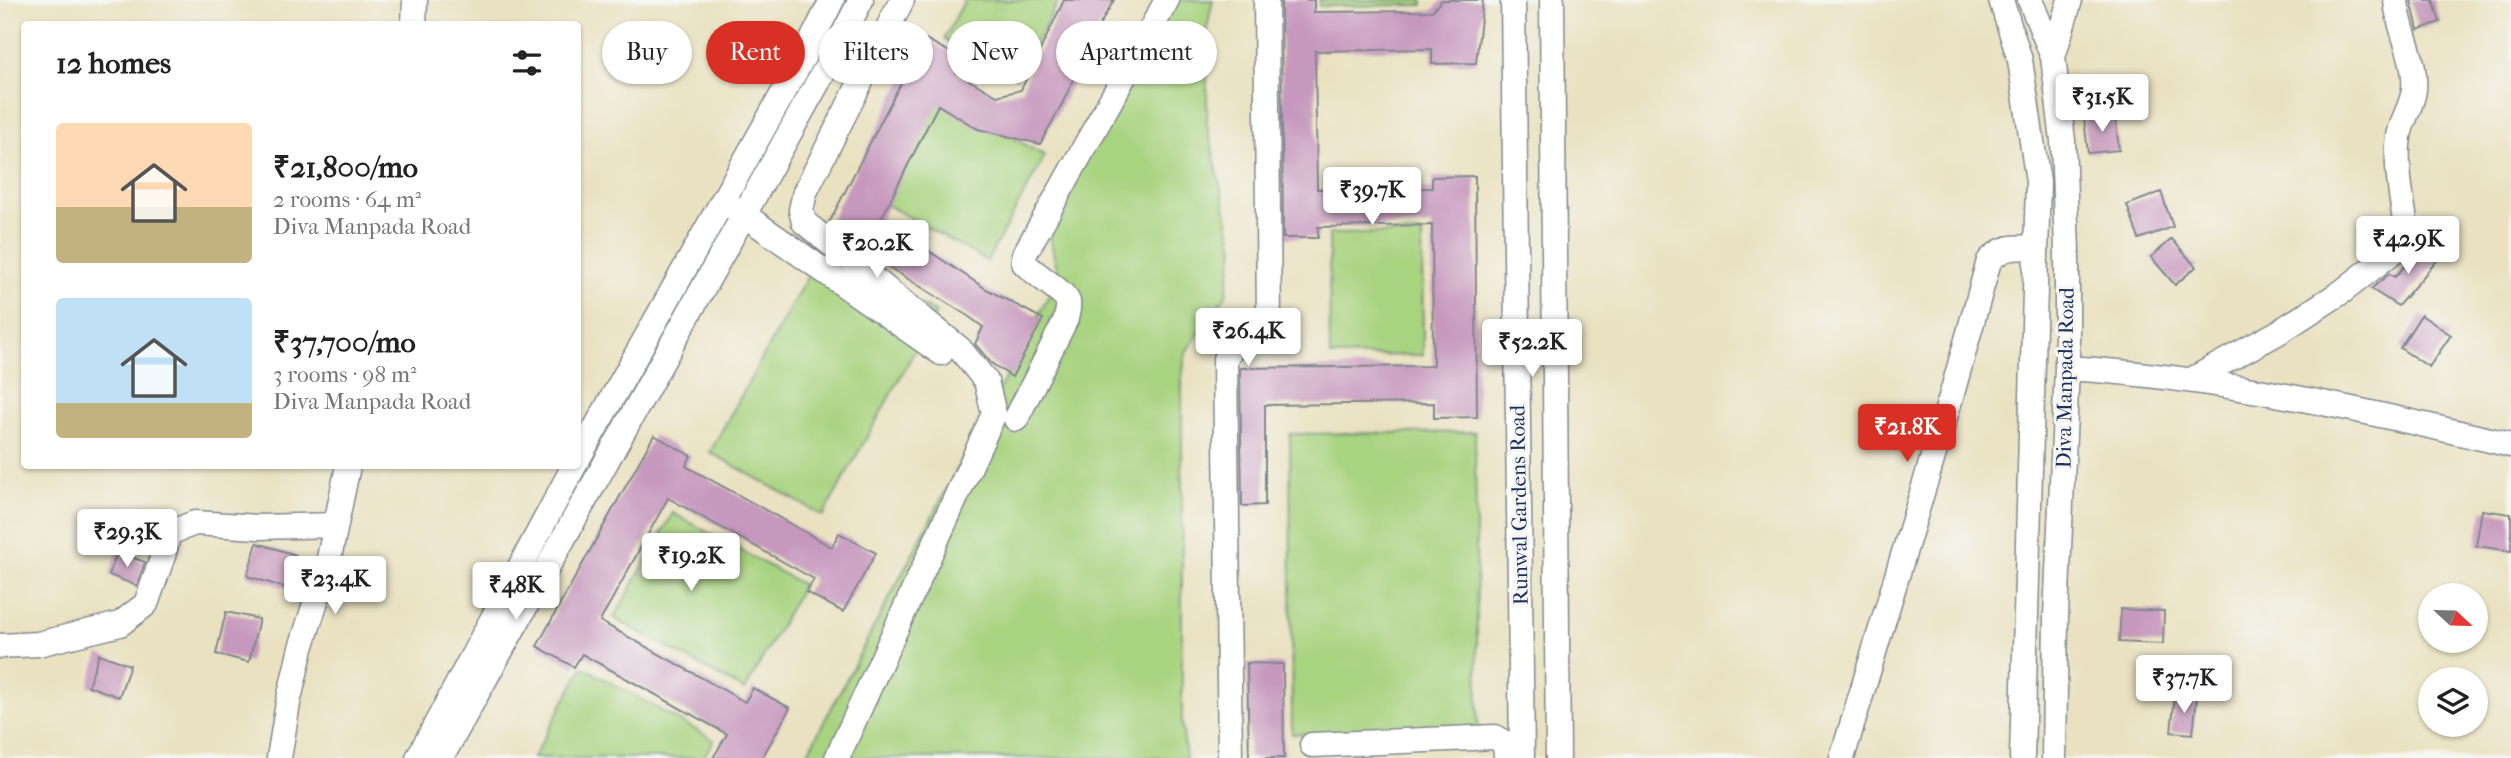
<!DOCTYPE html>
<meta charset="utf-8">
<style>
:root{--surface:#fff;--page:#f6f6f6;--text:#222;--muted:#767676;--accent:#d93025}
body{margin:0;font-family:"IM FELL French Canon",serif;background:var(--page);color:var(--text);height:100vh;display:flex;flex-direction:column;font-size:26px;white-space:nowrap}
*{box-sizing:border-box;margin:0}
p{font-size:23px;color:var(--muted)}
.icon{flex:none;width:38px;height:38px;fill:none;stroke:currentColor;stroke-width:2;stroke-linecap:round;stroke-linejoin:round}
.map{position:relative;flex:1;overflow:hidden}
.details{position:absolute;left:21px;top:21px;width:560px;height:448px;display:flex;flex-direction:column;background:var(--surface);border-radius:7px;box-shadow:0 2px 5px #0004}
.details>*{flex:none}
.banner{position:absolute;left:602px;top:21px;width:665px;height:63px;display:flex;gap:14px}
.needle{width:46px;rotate:112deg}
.buttons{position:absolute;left:2418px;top:583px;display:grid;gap:14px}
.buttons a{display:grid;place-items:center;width:70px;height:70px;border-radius:50%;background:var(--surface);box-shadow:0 2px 5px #0004;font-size:35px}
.price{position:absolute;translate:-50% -60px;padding:0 16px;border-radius:7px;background:#fff;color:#222;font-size:23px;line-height:46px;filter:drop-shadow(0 2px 4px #0008)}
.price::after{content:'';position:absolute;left:50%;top:42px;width:21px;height:16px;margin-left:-10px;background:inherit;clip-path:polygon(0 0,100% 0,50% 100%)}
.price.on{background:var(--accent);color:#fff}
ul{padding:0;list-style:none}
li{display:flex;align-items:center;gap:21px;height:175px;padding:0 35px}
li span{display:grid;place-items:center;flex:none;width:196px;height:140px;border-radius:7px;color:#555}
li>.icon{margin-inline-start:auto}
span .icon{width:84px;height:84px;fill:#fffc;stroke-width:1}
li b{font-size:30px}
h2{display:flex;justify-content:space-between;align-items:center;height:84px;padding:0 35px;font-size:30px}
.chip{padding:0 24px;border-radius:32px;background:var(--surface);box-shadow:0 2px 5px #0004;font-size:24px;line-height:63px}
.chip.on{background:var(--accent);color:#fff}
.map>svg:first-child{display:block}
.green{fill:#a8d37f;stroke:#62816e;stroke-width:2}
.building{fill:#c698bd}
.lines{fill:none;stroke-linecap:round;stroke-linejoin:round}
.minor-casing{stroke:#82888e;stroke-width:27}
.minor{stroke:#fff;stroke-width:24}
.labels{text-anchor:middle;stroke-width:6;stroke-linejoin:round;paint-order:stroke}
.street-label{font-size:21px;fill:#1b2f5e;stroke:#f6f6f2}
</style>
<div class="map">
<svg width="2511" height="758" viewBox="0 0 2511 758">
<rect width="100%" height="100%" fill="#f6f6f2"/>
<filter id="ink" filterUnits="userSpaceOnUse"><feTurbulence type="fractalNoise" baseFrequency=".0143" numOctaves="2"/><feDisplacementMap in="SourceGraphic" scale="14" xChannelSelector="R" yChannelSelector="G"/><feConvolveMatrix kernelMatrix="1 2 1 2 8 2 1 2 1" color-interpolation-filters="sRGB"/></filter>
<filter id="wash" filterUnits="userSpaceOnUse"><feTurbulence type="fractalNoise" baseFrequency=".00686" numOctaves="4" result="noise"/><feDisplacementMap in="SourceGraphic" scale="28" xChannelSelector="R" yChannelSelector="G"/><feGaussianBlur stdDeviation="1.57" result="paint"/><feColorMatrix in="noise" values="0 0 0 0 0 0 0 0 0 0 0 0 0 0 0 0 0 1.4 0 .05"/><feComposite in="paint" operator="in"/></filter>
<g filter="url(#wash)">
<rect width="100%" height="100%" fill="#e9e1bf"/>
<path class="green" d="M965 0H1059L1016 78 944 39Z
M1173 0H1213L1207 28V124L1234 248 1226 295 1186 352 1182 377V723L1186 758H805L1059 276 1050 239V213Z
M1319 0H1423V5L1319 6Z
M915 83 1045 156 987 261 857 188Z
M1422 233 1423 355 1330 356 1329 234Z
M822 250 936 313 823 516 710 452Z
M1475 432 1478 731 1292 734 1290 434Z
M673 513 803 585 745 690 614 618Z
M583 667 714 740 703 758H533Z"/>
<g id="blocks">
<path class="building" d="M1064 0H1114L1094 35 1062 104 1040 144 978 129 938 105 881 219 986 289 1043 319 1012 377 991 363 975 344 983 327 968 316 866 253 829 223 895 94 926 39 964 60 957 73 997 96 1021 90Z
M1281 0H1314V12L1432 11 1442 0H1483L1476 63 1432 64V49L1315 51 1317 189 1432 188V177L1475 176 1477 417 1434 418V403L1265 405V505L1242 506 1240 368 1433 366 1432 225 1318 227V238H1283Z
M2411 0H2433L2440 22 2418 30Z
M2115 115 2119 150 2088 153 2084 118Z
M2161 192 2173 227 2139 239 2127 205Z
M2172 239 2196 267 2175 285 2151 257Z
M2426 242 2441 256 2398 306 2371 289 2389 274 2395 277Z
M2421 315 2451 335 2429 367 2400 348Z
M654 435 691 456 686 466 832 547 839 533 876 553 843 612 806 592 814 579 668 498 600 621 745 702 753 688 790 708 762 758H713L727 734 582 654 574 667 537 646Z
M2482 510 2511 514V551L2476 546Z
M257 543 296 555 286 588 247 576Z
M117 552 145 562 137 586 109 575Z
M2121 609 2164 611 2163 644 2119 642Z
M226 612 259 619 249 662 216 654Z
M99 654 130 665 119 697 88 686Z
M1247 663 1283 664 1284 758H1249Z
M2175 695 2197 697 2193 734 2171 732Z"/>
</g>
</g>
<g filter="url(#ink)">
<use href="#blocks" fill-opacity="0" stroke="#82888e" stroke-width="2"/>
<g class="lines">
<defs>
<path id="minor" d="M1513 0 1522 758
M1552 0 1558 758
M2001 0 2020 60 2038 182 2022 758
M2030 0 2053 57
M414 24 415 0
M730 205 941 353
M2067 368C2218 377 2364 410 2511 445
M2191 380 2279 332 2343 291 2408 240C2404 211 2394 165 2399 137 2401 121 2412 106 2414 90 2417 58 2398 31 2396 0
M1016 419 1066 319C1067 313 1069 308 1068 302 1065 292 1033 273 1024 263V255L1167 0
M578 459 805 54 832 0
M0 646 38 644 120 624 146 604 163 556 169 533 195 523 258 527 336 525
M1312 745 1495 737C1505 741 1506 748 1506 758
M279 758 288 703 301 648 328 563 348 466
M418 758 574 466
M441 758 827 66 861 0
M837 758 994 414 986 381 960 349 804 222 801 210 805 192 902 0
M1230 758 1225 359 1234 345 1260 334 1269 321 1266 0
M1842 758 1951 397 1989 261C2004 245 2015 247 2036 248
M2054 758 2056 617 2067 368V251L2063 141 2053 57 2070 0"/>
</defs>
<use href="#minor" class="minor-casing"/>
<use href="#minor" class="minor"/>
</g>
</g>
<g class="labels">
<g class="street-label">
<text transform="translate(2065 378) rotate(-89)" y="7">Diva Manpada Road</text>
<text transform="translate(1519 505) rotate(-91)" y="7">Runwal Gardens Road</text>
</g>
</g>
</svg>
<div class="buttons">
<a><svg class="needle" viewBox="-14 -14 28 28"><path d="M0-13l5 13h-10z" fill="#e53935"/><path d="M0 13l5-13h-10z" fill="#767676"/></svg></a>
<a><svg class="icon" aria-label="layers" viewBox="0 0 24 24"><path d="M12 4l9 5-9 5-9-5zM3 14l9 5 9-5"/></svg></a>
</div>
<b class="price" style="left:2102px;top:134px">₹31.5K</b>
<b class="price" style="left:1372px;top:227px">₹39.7K</b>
<b class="price" style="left:2408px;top:276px">₹42.9K</b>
<b class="price" style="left:877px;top:280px">₹20.2K</b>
<b class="price" style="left:1248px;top:368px">₹26.4K</b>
<b class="price" style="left:1532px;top:379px">₹52.2K</b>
<b class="price on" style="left:1907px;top:464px">₹21.8K</b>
<b class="price" style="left:127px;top:569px">₹29.3K</b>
<b class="price" style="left:691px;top:593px">₹19.2K</b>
<b class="price" style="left:335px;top:616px">₹23.4K</b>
<b class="price" style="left:516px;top:622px">₹48K</b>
<b class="price" style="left:2184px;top:715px">₹37.7K</b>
<div class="banner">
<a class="chip">Buy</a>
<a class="chip on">Rent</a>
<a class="chip">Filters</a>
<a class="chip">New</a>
<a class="chip">Apartment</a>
</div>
<section class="details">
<h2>12 homes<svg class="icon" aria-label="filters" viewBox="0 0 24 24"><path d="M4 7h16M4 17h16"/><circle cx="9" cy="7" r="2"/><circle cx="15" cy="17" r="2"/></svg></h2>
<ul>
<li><span style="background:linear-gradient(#ffd9b3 60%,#c2b280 0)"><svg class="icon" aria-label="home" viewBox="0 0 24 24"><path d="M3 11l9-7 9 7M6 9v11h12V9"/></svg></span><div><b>₹21,800/mo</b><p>2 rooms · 64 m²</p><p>Diva Manpada Road</p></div></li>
<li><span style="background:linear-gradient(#bfe0f5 75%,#c2b280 0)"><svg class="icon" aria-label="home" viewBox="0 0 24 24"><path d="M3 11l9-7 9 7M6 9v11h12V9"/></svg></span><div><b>₹37,700/mo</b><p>3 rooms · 98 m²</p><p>Diva Manpada Road</p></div></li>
</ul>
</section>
</div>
